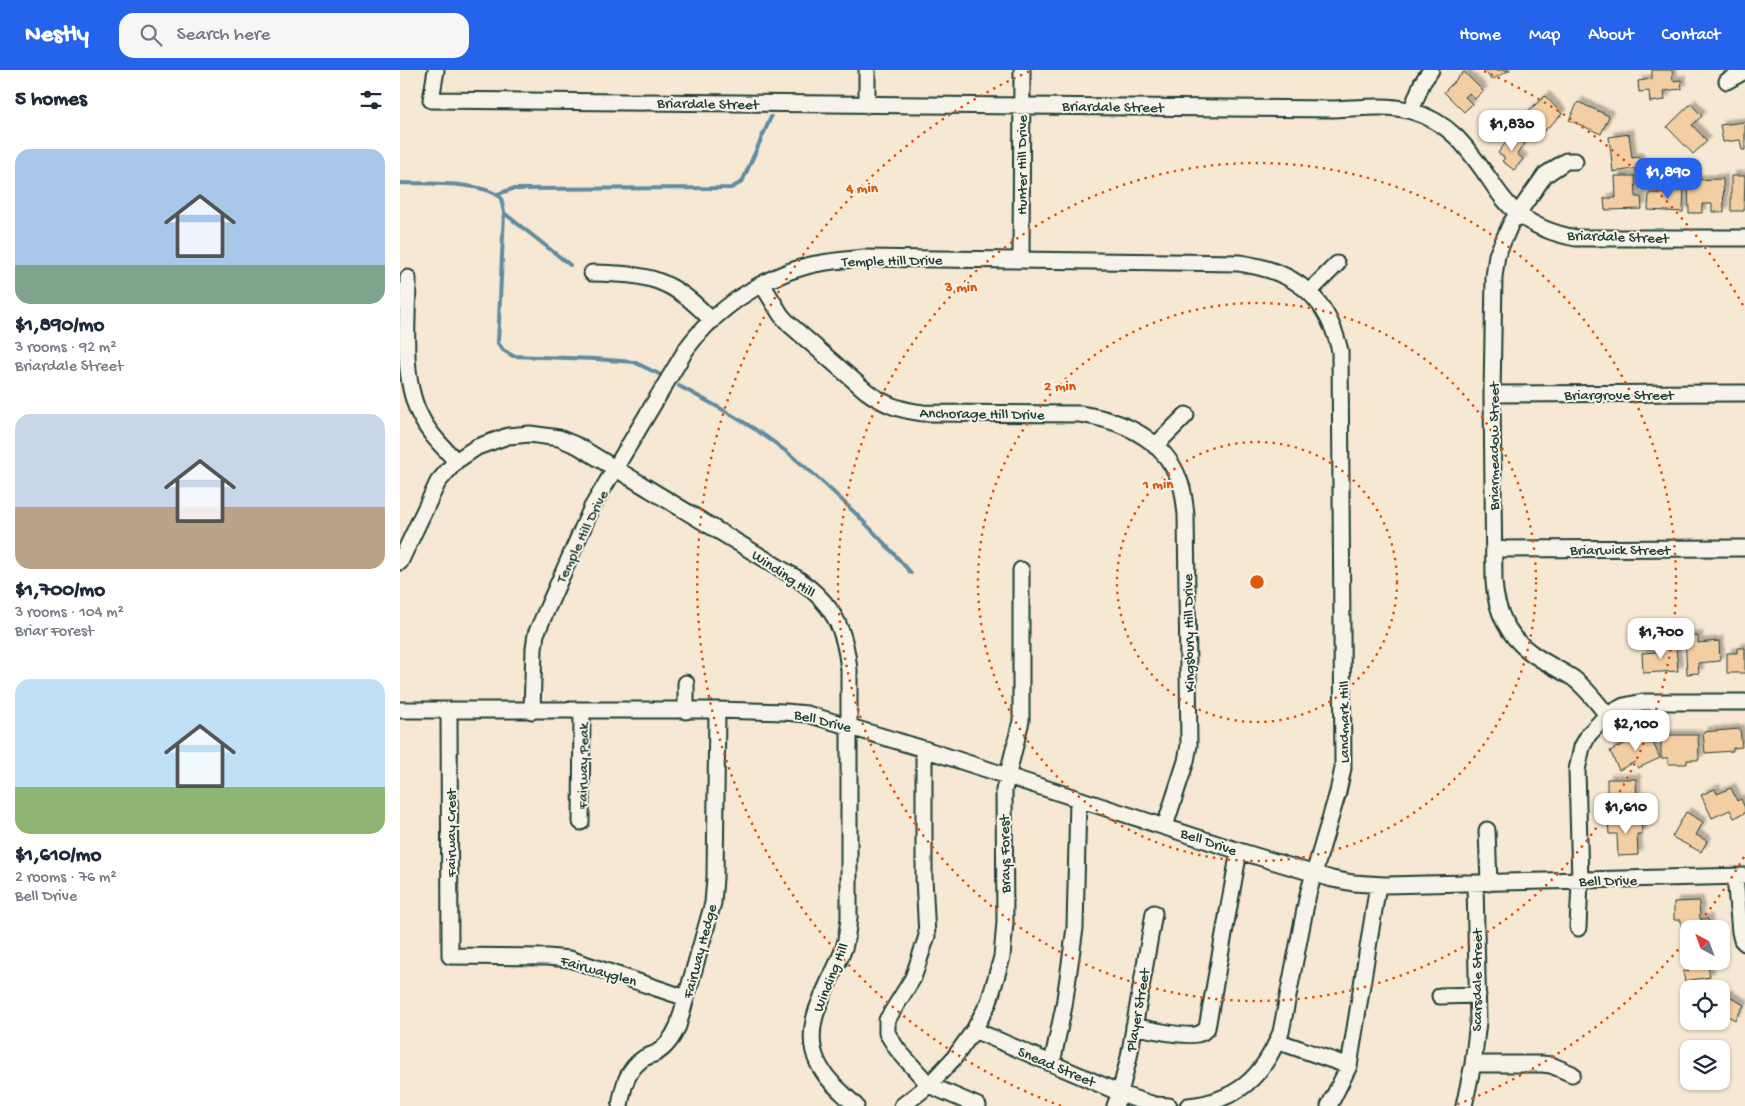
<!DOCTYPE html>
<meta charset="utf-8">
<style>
:root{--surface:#fff;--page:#f6f6f7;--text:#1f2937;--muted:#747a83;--accent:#2563eb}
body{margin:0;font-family:"Gochi Hand",sans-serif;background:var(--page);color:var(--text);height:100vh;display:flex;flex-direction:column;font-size:19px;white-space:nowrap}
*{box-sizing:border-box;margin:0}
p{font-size:16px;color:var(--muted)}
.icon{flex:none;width:28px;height:28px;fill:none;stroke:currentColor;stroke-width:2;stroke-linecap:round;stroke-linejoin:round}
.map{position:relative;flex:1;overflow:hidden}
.panel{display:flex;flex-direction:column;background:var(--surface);width:400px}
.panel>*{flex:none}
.needle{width:32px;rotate:319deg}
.buttons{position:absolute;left:1280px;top:850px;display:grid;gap:10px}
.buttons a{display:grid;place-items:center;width:50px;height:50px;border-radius:10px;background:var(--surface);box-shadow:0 1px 4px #0004;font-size:25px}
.price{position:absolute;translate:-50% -42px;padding:0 11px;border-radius:10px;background:#fff;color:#222;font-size:16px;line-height:32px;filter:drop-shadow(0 1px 2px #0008)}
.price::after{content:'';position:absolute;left:50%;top:30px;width:15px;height:11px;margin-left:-8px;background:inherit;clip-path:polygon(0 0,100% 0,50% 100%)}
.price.current{background:var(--accent);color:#fff}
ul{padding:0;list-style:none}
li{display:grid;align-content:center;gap:10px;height:265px;padding:0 15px}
li span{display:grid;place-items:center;height:155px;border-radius:15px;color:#555}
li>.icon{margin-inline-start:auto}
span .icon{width:90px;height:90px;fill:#fffc;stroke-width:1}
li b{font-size:21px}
h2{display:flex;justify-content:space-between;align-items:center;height:60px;padding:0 15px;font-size:21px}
header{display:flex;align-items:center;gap:30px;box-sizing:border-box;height:70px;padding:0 25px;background:var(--accent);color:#fff}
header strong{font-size:24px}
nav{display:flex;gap:28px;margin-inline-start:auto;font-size:18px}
.search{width:350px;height:45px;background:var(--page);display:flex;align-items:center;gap:12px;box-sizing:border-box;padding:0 18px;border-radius:15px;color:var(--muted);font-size:19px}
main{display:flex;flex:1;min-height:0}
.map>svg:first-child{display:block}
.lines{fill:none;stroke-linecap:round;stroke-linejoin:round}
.stream{stroke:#608ba0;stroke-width:4}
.building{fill:#f4cea3;stroke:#1f3d34;filter:url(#shadow)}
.minor-casing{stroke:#1f3d34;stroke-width:19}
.minor{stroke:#f7f3e8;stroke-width:15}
.ring{fill:none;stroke:#de580e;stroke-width:2.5;stroke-dasharray:2.5 5}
.labels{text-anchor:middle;stroke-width:4;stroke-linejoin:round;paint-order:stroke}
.street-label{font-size:15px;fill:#1f3d34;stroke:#f7f3e8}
.centre{fill:#de580e;stroke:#f7f3e8;stroke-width:2.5}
.ring-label{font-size:15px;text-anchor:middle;font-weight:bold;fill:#de580e;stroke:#f7f3e8;stroke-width:4;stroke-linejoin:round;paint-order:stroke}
</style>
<header>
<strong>Nestly</strong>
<div class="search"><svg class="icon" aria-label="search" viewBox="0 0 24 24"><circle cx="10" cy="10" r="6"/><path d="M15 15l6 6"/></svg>Search here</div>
<nav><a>Home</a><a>Map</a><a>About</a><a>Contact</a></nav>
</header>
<main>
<section class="panel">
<h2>5 homes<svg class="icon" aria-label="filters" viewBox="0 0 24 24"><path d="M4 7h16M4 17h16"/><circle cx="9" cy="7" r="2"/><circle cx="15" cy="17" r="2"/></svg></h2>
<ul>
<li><span style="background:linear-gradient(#a9c7e8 75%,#7fa58c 0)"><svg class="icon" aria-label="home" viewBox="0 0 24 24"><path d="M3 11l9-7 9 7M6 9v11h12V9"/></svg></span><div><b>$1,890/mo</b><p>3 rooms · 92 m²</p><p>Briardale Street</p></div></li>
<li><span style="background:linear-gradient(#c9d6e8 60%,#b9a48a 0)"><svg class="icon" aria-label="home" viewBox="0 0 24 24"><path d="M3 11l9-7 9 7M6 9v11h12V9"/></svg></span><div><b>$1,700/mo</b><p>3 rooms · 104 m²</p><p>Briar Forest</p></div></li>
<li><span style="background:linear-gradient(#bfe0f5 70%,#8fb573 0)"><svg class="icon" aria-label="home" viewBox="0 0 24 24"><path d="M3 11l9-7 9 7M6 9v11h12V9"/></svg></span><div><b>$1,610/mo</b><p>2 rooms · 76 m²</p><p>Bell Drive</p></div></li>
</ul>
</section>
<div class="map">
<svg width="1345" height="1036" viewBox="0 0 1345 1036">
<defs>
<filter id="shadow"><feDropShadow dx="4.5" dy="-4.5" stdDeviation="1" flood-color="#0004"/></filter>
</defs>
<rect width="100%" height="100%" fill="#f6e8d3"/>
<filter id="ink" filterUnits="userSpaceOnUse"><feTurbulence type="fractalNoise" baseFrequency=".02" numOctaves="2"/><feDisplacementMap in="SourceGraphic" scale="10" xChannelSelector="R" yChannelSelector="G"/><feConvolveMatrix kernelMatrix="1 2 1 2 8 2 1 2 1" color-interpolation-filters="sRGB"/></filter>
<g filter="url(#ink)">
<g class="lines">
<path class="stream" d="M0 113C25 114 84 111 101 128L104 143 98 273 103 280 113 286 195 289 234 292 259 304
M98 124 112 119 331 118 342 112 371 47
M104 143 170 195
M279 316C311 333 345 351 375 373 425 410 470 456 511 503"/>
</g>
<path class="building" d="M1085 0H1110L1091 10Z
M1252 0H1272L1273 11 1281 10 1282 19 1264 21 1265 30 1250 32 1249 21 1239 22 1238 11 1252 9Z
M1064 2 1083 21 1075 29 1069 23 1065 27 1072 34 1064 42 1044 22Z
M1145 26 1162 44 1142 63 1137 57 1130 64 1119 53 1127 46 1125 44Z
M1178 32 1209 46 1201 64 1169 50Z
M1291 34 1302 46 1292 55 1307 71 1293 84 1267 57Z
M1345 52V80H1342L1340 70 1323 72 1320 55Z
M1112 64 1125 73 1117 84 1123 89 1114 100 1102 91 1105 88 1098 83Z
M1229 64 1232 88 1239 87 1240 98 1213 102 1209 67Z
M1215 106H1235L1236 127H1241L1242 139 1205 140 1204 128H1216Z
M1331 106H1345L1344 141H1331Z
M1323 109 1324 142H1312V134H1302V143H1289L1288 110Z
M1273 114 1284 115 1283 142 1248 140 1249 123 1272 124Z
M1298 566V573L1319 571 1320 591 1298 593 1299 603 1287 604 1285 567Z
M1276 575 1278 601 1243 603 1242 583 1258 582V576Z
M1337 578H1345V603H1327V583H1337Z
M1340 659 1342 677 1333 678V681L1305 683 1303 662Z
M1248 662 1260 688 1238 698 1235 692 1219 700 1210 681Z
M1261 665H1298L1299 690H1287V694H1268V688H1261Z
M1207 709H1236L1237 738H1232V746H1212V736H1207Z
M1331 718 1337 731 1341 729 1345 738V743L1334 748 1330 740 1312 748 1301 725 1315 719 1317 724Z
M1286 742 1303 752 1296 765 1307 771 1301 782 1272 767Z
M1241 748 1242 764H1237L1238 785 1218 786 1217 764H1209L1208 750Z
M1299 831 1300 849H1308V859H1289V866L1282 867 1281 850H1274V832Z
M1284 874H1289V891H1307L1310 907 1285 911 1283 902 1289 901Z
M1321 922 1344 935 1335 950 1326 945 1323 949 1321 948Z"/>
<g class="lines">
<defs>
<path id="minor" d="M36 0 31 30 935 39C960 38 987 34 1011 41 1051 52 1068 79 1090 110 1098 122 1106 134 1117 143 1135 157 1154 164 1176 168H1345
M1327 11 1345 1
M467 35V0
M1011 41 1022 13 1031 0
M1175 91H1166L1145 105 1111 153 1097 185 1094 207 1092 324 1094 512C1096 540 1107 565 1130 582 1143 592 1159 599 1173 608 1186 618 1197 632 1207 645
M621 190 622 0
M192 203C248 204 273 208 312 251
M8 208C8 251 0 310 22 349 30 365 44 378 56 391
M362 214 381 245 389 254 466 321C485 335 500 340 523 343L680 344C725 351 768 370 782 418 784 426 785 436 786 445L789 675 786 691 765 756
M909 222 937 194
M1092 324 1345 323
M755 376 786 345
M1094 479 1345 478
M0 492 38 412 56 391 77 377 108 366 130 364 159 368 178 376 398 509C433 534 445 558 449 600V848C448 858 447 868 444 878 431 914 399 953 418 993 426 1010 443 1023 456 1036
M0 640H317L385 642 407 644 524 679 839 781 932 809 953 813 984 815 1345 806
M49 640 50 886 147 887 170 889 286 928
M132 641 134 578 136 564 192 437 287 278C314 241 362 207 407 196 426 191 445 190 464 188L839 193C894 201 927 225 940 281L943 698 938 722 908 824 881 962C863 1007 837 1031 788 1036
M286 641V613
M524 679V808L527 866 513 908 487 950V963L497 979 529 1015 578 1036
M181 752 182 641
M1087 760 1089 813
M1335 807 1340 862 1342 870 1345 873
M1178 858 1180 811 1177 700 1182 677 1189 664 1207 645 1224 636 1243 632H1345
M1040 926 1078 925
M734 956C747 959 790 969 801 963 803 962 805 960 807 958L839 781
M574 960 732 1028 755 1035 769 1036
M877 971 949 996
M652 993 664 936 675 858 678 730
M1073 994H1142L1151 995 1172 1004
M220 1036C223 1017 227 999 244 988 248 986 252 985 256 983 267 977 273 967 278 956L313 833 315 808 317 640
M502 1036 529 1015 554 988 574 960 589 932 602 887 605 852 604 720 621 651V500
M715 1036 720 1023 729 987 754 843
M929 1036 949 996 978 815
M1064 1036 1073 994 1078 952 1075 813"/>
</defs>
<use href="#minor" class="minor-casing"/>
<use href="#minor" class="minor"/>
</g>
</g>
<g class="ring">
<circle cx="857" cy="512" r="140"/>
<circle cx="857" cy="512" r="279"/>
<circle cx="857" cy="512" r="419"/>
<path d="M1344 787A559 559 0 0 1 1297 856M1288 868A559 559 0 0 1 1053 1036M661 1036A559 559 0 0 1 630 1M1084 1A559 559 0 0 1 1344 237"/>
</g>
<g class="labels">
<g class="street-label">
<text transform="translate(308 33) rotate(1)" y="5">Briardale Street</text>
<text transform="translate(713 36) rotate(1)" y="5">Briardale Street</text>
<text transform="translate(621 95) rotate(-90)" y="5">Hunter Hill Drive</text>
<text transform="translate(1218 166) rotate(2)" y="5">Briardale Street</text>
<text transform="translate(492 190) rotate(-1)" y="5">Temple Hill Drive</text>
<text x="1219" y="329">Briargrove Street</text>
<text transform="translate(582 343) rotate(1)" y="5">Anchorage Hill Drive</text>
<text transform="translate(1093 376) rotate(-90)" y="5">Briarmeadow Street</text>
<text transform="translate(181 466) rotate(-64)" y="5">Temple Hill Drive</text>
<text x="1220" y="484">Briarwick Street</text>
<text transform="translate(384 503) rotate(34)" y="5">Winding Hill</text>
<text transform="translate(788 563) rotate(-91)" y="5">Kingsbury Hill Drive</text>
<text transform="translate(423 650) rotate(14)" y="5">Bell Drive</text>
<text transform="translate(943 652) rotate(-90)" y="5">Landmark Hill</text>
<text transform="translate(182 696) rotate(-89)" y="5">Fairway Peak</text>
<text transform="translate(50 763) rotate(-90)" y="5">Fairway Crest</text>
<text transform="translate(809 771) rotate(19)" y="5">Bell Drive</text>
<text transform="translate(604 784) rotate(-91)" y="5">Brays Forest</text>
<text transform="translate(1208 810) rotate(-1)" y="5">Bell Drive</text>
<text transform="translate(299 881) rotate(-75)" y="5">Fairway Hedge</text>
<text transform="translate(199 900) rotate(16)" y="5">Fairwayglen</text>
<text transform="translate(430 907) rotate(-68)" y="5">Winding Hill</text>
<text transform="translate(1076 910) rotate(-90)" y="5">Scarsdale Street</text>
<text transform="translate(737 940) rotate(-80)" y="5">Player Street</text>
<text transform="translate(657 996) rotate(23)" y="5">Snead Street</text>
</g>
</g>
<circle cx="857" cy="512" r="8" class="centre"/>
<g class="ring-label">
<text x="462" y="122">4 min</text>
<text x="561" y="221">3 min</text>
<text x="660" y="320">2 min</text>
<text x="758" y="418">1 min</text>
</g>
</svg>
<div class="buttons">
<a><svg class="needle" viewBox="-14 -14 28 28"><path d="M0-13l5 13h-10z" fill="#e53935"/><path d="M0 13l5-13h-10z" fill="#747a83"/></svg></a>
<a><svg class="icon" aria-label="locate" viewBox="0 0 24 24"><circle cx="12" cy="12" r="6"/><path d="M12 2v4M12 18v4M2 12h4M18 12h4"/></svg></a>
<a><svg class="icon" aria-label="layers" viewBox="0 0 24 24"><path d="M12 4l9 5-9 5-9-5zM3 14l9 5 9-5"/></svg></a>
</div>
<b class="price" style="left:1112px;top:82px">$1,830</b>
<b class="price current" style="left:1268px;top:130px">$1,890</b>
<b class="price" style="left:1261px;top:590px">$1,700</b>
<b class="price" style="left:1236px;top:682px">$2,100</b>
<b class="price" style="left:1226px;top:765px">$1,610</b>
</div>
</main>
